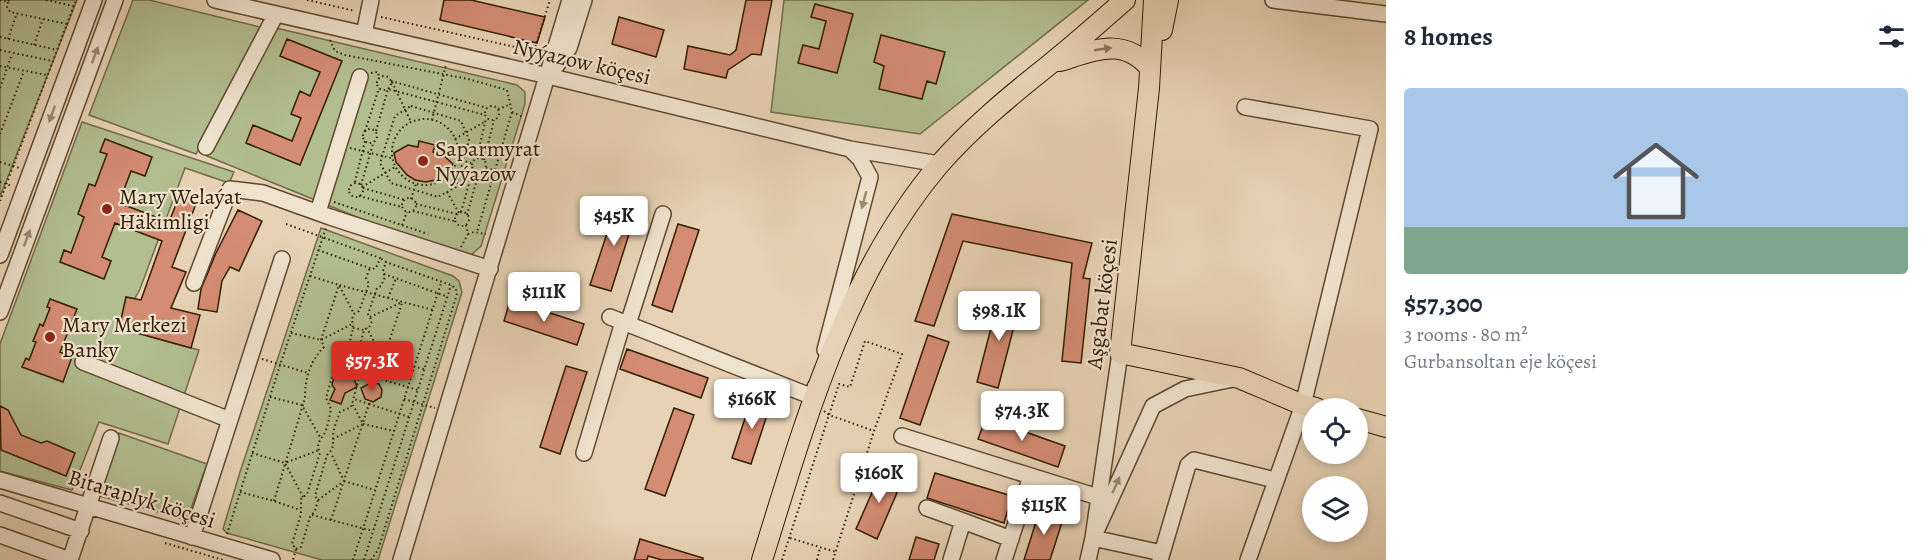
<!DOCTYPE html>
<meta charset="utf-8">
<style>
:root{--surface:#fff;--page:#f6f6f7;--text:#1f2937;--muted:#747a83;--line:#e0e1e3;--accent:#d93025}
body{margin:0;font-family:Alegreya,serif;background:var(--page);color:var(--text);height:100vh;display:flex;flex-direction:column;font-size:22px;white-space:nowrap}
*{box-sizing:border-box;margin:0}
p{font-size:20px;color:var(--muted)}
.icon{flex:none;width:33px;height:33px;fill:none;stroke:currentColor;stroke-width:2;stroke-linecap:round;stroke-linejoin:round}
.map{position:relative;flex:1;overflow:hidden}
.details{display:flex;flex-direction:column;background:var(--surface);width:540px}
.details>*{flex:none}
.fabs{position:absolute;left:1302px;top:398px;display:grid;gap:12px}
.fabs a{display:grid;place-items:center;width:66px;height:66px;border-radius:50%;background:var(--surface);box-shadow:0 3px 9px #0003;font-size:30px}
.price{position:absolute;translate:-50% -51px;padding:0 14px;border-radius:6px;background:#fff;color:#222;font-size:20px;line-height:39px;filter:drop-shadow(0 2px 3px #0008)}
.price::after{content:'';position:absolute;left:50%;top:36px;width:18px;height:14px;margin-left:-9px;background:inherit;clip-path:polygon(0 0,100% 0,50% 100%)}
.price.on{background:var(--accent);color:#fff}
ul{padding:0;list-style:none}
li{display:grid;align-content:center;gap:12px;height:318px;padding:0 18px}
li+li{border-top:2px solid var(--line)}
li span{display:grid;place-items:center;height:186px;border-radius:6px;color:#555}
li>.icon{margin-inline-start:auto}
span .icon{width:108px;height:108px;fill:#fffc;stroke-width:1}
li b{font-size:26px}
h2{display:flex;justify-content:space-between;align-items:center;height:72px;padding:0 18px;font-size:26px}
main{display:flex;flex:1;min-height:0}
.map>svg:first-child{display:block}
.green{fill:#b2bd90;stroke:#726c48;stroke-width:1.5}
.building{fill:#d48c72;stroke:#311c00;stroke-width:1.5}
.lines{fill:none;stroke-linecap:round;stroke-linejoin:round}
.minor-casing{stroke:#5e4a2d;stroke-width:18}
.major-casing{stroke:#311c00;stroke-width:22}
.path{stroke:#311c00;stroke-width:2;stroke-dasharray:1.5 3;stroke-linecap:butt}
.minor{stroke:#efe2cf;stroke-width:15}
.major{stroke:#e7d2b5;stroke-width:20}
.oneway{fill:#8c775a}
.oneway2{fill:#9a8972}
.poi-dot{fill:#8f2418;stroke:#efe2cf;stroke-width:2}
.labels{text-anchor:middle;stroke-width:4.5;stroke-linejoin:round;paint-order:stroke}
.street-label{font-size:22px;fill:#311c00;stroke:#efe2cf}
.poi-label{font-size:22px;fill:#311c00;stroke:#efe2cf;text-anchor:start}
</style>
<main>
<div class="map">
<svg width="1386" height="560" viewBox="0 0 1386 560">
<rect width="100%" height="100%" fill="#e7d2b5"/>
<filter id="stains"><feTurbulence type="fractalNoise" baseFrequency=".00333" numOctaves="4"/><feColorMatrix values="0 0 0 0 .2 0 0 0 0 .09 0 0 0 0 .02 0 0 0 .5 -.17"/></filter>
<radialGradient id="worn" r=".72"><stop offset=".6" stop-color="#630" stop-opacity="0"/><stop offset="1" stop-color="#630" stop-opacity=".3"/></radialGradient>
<path class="green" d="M0 0H77L0 197Z
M133 0H149L264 28 196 154 89 115Z
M784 0H1088L920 134 771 112Z
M276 28 517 85 525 92V104L481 246 470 256 460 259 207 156Z
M82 122 234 172 229 183 185 168 140 289 119 328 199 350 168 444 99 422 72 490 0 471V344Z
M321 228 453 276 459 281 462 292 378 560H322L227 533 223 529 240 472Z
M119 433 207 464 189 514 183 519 96 495V488Z"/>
<path class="building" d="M444 0H471L545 17 537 43 440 20Z
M746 0H772L761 55 752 54 728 70 726 78 684 69 688 46 730 55 736 50Z
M815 4 853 14 837 73 798 63 803 45 819 49 826 21 811 17Z
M619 17 664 30 656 57 612 44Z
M881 35 945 52 936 84 927 81 922 99 879 89 884 66 874 62Z
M287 39 342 61 300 165 246 143 253 125 292 141 301 118 291 114 300 91 310 96 320 72 280 56Z
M105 139 152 157 145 176 131 171 119 203 169 222 182 189 199 196 172 267 186 272 171 308 200 315 191 348 119 328 126 297 141 300 162 241 115 223 102 257 111 261 104 279 60 262 64 250 71 253 84 217 78 214 89 184 95 186 107 154 100 152Z
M419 141 435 145 433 152 443 155 453 164 443 175 435 180 426 182 415 180 407 175 396 162 394 153 408 145 418 147Z
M617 203 637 209 611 291 590 285Z
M238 210 262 221 239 271 230 267 222 281 217 312 198 309 201 289 216 253Z
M952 214 1092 243 1083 278 1090 279 1081 363 1062 361 1072 263 963 241 934 326 915 321Z
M678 224 699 230 672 312 652 305Z
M999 297 1020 303 998 388 977 382Z
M50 299 77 309 60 352 72 357 63 382 22 367 26 358 29 360 36 342 33 341 40 324 43 326 50 308 47 307Z
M510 300 584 324 577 345 504 321Z
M928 335 949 342 920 425 900 418Z
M627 349 708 378 701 398 620 369Z
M342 357 357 361 353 376 357 387 345 393 341 404 330 400 335 389 332 385 335 373 339 370Z
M566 366 587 372 560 454 540 447Z
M372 382 379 384 382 390 381 397 373 402 365 399 361 388Z
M752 397 771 403 751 464 732 458Z
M0 406 8 410 21 435 41 443 47 441 75 453 66 476 1 450Z
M674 408 694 415 665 496 645 489Z
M986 418 1065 446 1058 467 978 439Z
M882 470 903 479 877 539 856 529Z
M935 473 1012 496 1004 523 927 498Z
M1040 509 1064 516 1050 560H1024Z
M916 537 939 544 934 560H909Z
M640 539 703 558V560H662L648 556 647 560H634Z"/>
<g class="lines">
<defs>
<path id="minor" d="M215 0 548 76 850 149 939 164
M1273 0 1386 14
M364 34 371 0
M554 69 569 48 584 0
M1245 107 1370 129 1303 405 1248 560
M206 147 276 14
M318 212 360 77
M0 255 94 0
M194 283 230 189 263 193 330 217 490 269
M0 312 115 0
M610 317 813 397 815 387
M628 324 663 214
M825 350 870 177 860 159 850 149
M83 362 230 420
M902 436 1098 497
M584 453 623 322
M0 480 272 560
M0 503 81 531
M927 508 963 521
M0 535 70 560
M192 537 282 259
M1162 553 1093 538 1153 406 1185 389 1233 379
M70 560 111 438
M401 560 570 0
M951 560 963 521 1011 539
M1004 560 1031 476
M1088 560 1093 538 1120 353
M1160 560 1188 465 1194 460 1275 480"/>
<path id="major" d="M1154 0 1149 88 1120 353 1239 378 1303 405 1316 408
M1162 30 1168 0
M1060 61C1093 51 1123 36 1150 68
M1358 419 1386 427
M762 560C804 425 845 276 938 166 971 128 1010 96 1049 65 1075 44 1100 22 1125 0"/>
</defs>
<use href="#minor" class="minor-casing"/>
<use href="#major" class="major-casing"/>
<path class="path" d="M0 0 8 2 9 0
M46 0 74 6
M307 0 355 11
M8 2 7 7 10 12 67 24
M381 17 542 53
M0 37 57 50
M8 39 17 13
M330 40 335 51 345 55 468 79 507 90 512 112 477 232
M34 45 43 19
M0 50 52 61
M534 51 550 0
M0 66 47 75
M371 73 378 72 379 77
M377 83a7 7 0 1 1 14 0a7 7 0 1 1-14 0Z
M391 81 487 108
M392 82 411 122
M0 88 12 54
M485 113a7 7 0 1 1 14 0a7 7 0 1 1-14 0Z
M411 106 461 121 469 140 456 187 438 197 391 183 380 163 395 116Z
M498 109 509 105
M512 112 523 117
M392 152a33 33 0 1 1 66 0a33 33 0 1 1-66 0Z
M432 120 446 65
M363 136a7 7 0 1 1 14 0a7 7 0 1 1-14 0Z
M365 131 379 88
M376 131 388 89 485 115
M0 134 24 71
M455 139 486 121
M350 148 391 158
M477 157 486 119
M472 165a7 7 0 1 1 14 0a7 7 0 1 1-14 0Z
M457 159 471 163
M484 160 494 120
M0 162 20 168
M486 168 507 173
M0 182 12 186
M355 182 365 141
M349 190a7 7 0 1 1 14 0a7 7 0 1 1-14 0Z
M361 185 373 144
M362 187 395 167
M363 188 405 200
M447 192 459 213
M359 196 402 207
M402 205a7 7 0 1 1 14 0a7 7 0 1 1-14 0Z
M411 199 416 184
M0 201 76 0
M334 202 428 234
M416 204 457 214
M413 211 454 221
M455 219a7 7 0 1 1 14 0a7 7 0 1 1-14 0Z
M461 212 473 170
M467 215 479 172
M286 224 380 258 376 268 369 270 366 278 369 284 359 311 354 314 352 319 353 328 348 350 338 356 326 398 331 409C329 417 328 428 324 434 319 442 316 444 320 453L307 494 301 499V514L292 544 296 549 293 560
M402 225 407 212
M466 225 468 234 474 232 486 234
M461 247 468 234
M318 250 372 269
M384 274 448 297
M310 276 339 285 354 314
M388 298 396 278
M370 317 402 302
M353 328 364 330
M291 333 321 340 352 324
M262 359 308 373
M383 359 424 369
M361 369 383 359 367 328
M360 373 377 378 402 303
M377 378 418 390
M270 397 302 405 320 437
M404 399 435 408
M369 404 409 417
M824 411 829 415 874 431
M363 424 394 431
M333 439 363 424 353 405
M252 453 285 463
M344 481 375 490
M240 492 274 501 300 510
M303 497 285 463 319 450
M318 500 344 481 331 453
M274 501 305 398C305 378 310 361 324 347L321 340 339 285 433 310
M312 515 373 531
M331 520 369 404 354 399
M227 534 280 365 326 228
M790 538 836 552
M165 543 223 560
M296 549 301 547 310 517 315 511 318 500 315 496 327 455C334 449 333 445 333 437 333 429 337 420 340 412L351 407 352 404 362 366 358 353 364 330 370 326 372 321 368 314 377 288 381 286 385 277 383 271 386 262 380 258
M353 560 441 283
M364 560 451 285
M371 560 378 550 457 294 456 289 451 285 386 262
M782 560 839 384 850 387 865 341 902 354 874 431 833 560
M817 560 820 548"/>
<use href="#minor" class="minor"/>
<use href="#major" class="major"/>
</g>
<defs><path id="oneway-solid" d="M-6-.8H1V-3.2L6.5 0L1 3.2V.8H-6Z" transform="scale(1.5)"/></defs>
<use class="oneway" href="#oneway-solid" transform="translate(1103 49) rotate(-8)"/>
<g class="oneway2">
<use href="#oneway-solid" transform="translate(95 55) rotate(-70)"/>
<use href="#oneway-solid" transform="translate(52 114) rotate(110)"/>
<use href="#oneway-solid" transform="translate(864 200) rotate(105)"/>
<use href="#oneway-solid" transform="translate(27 238) rotate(-70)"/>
<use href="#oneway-solid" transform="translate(1116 485) rotate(-66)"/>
</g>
<g class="poi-dot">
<circle cx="423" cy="161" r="6"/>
<circle cx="107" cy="209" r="6"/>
<circle cx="50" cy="337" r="6"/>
</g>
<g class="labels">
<g class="street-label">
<text transform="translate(582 61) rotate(13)" y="8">Nyýazow köçesi</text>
<text transform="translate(1101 304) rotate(-83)" y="8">Aşgabat köçesi</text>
<text transform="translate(142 498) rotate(17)" y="8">Bitaraplyk köçesi</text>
</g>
<g class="poi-label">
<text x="435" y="156">Saparmyrat<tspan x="435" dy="25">Nyýazow</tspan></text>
<text x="119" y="204">Mary Welaýat<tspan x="119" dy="25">Häkimligi</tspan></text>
<text x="62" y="332">Mary Merkezi<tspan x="62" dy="25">Banky</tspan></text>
</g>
</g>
<rect width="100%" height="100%" filter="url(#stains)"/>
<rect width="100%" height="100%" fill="url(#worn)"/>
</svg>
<div class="fabs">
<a><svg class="icon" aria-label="locate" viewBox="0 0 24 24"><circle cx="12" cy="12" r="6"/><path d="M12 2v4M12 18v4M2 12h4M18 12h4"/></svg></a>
<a><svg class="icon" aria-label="layers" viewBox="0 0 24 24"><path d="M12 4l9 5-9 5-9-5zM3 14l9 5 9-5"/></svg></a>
</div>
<b class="price" style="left:614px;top:247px">$45K</b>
<b class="price" style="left:544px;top:323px">$111K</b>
<b class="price" style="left:999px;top:342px">$98.1K</b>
<b class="price on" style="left:372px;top:392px">$57.3K</b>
<b class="price" style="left:752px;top:430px">$166K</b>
<b class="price" style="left:1022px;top:442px">$74.3K</b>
<b class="price" style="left:879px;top:504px">$160K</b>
<b class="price" style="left:1044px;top:536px">$115K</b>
</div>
<section class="details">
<h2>8 homes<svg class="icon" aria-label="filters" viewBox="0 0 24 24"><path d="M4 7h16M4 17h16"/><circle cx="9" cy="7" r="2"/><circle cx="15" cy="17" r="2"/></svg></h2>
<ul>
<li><span style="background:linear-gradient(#a9c7e8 75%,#7fa58c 0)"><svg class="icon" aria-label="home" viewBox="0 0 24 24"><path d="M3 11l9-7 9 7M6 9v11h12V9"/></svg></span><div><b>$57,300</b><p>3 rooms · 80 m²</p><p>Gurbansoltan eje köçesi</p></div></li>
</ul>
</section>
</main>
